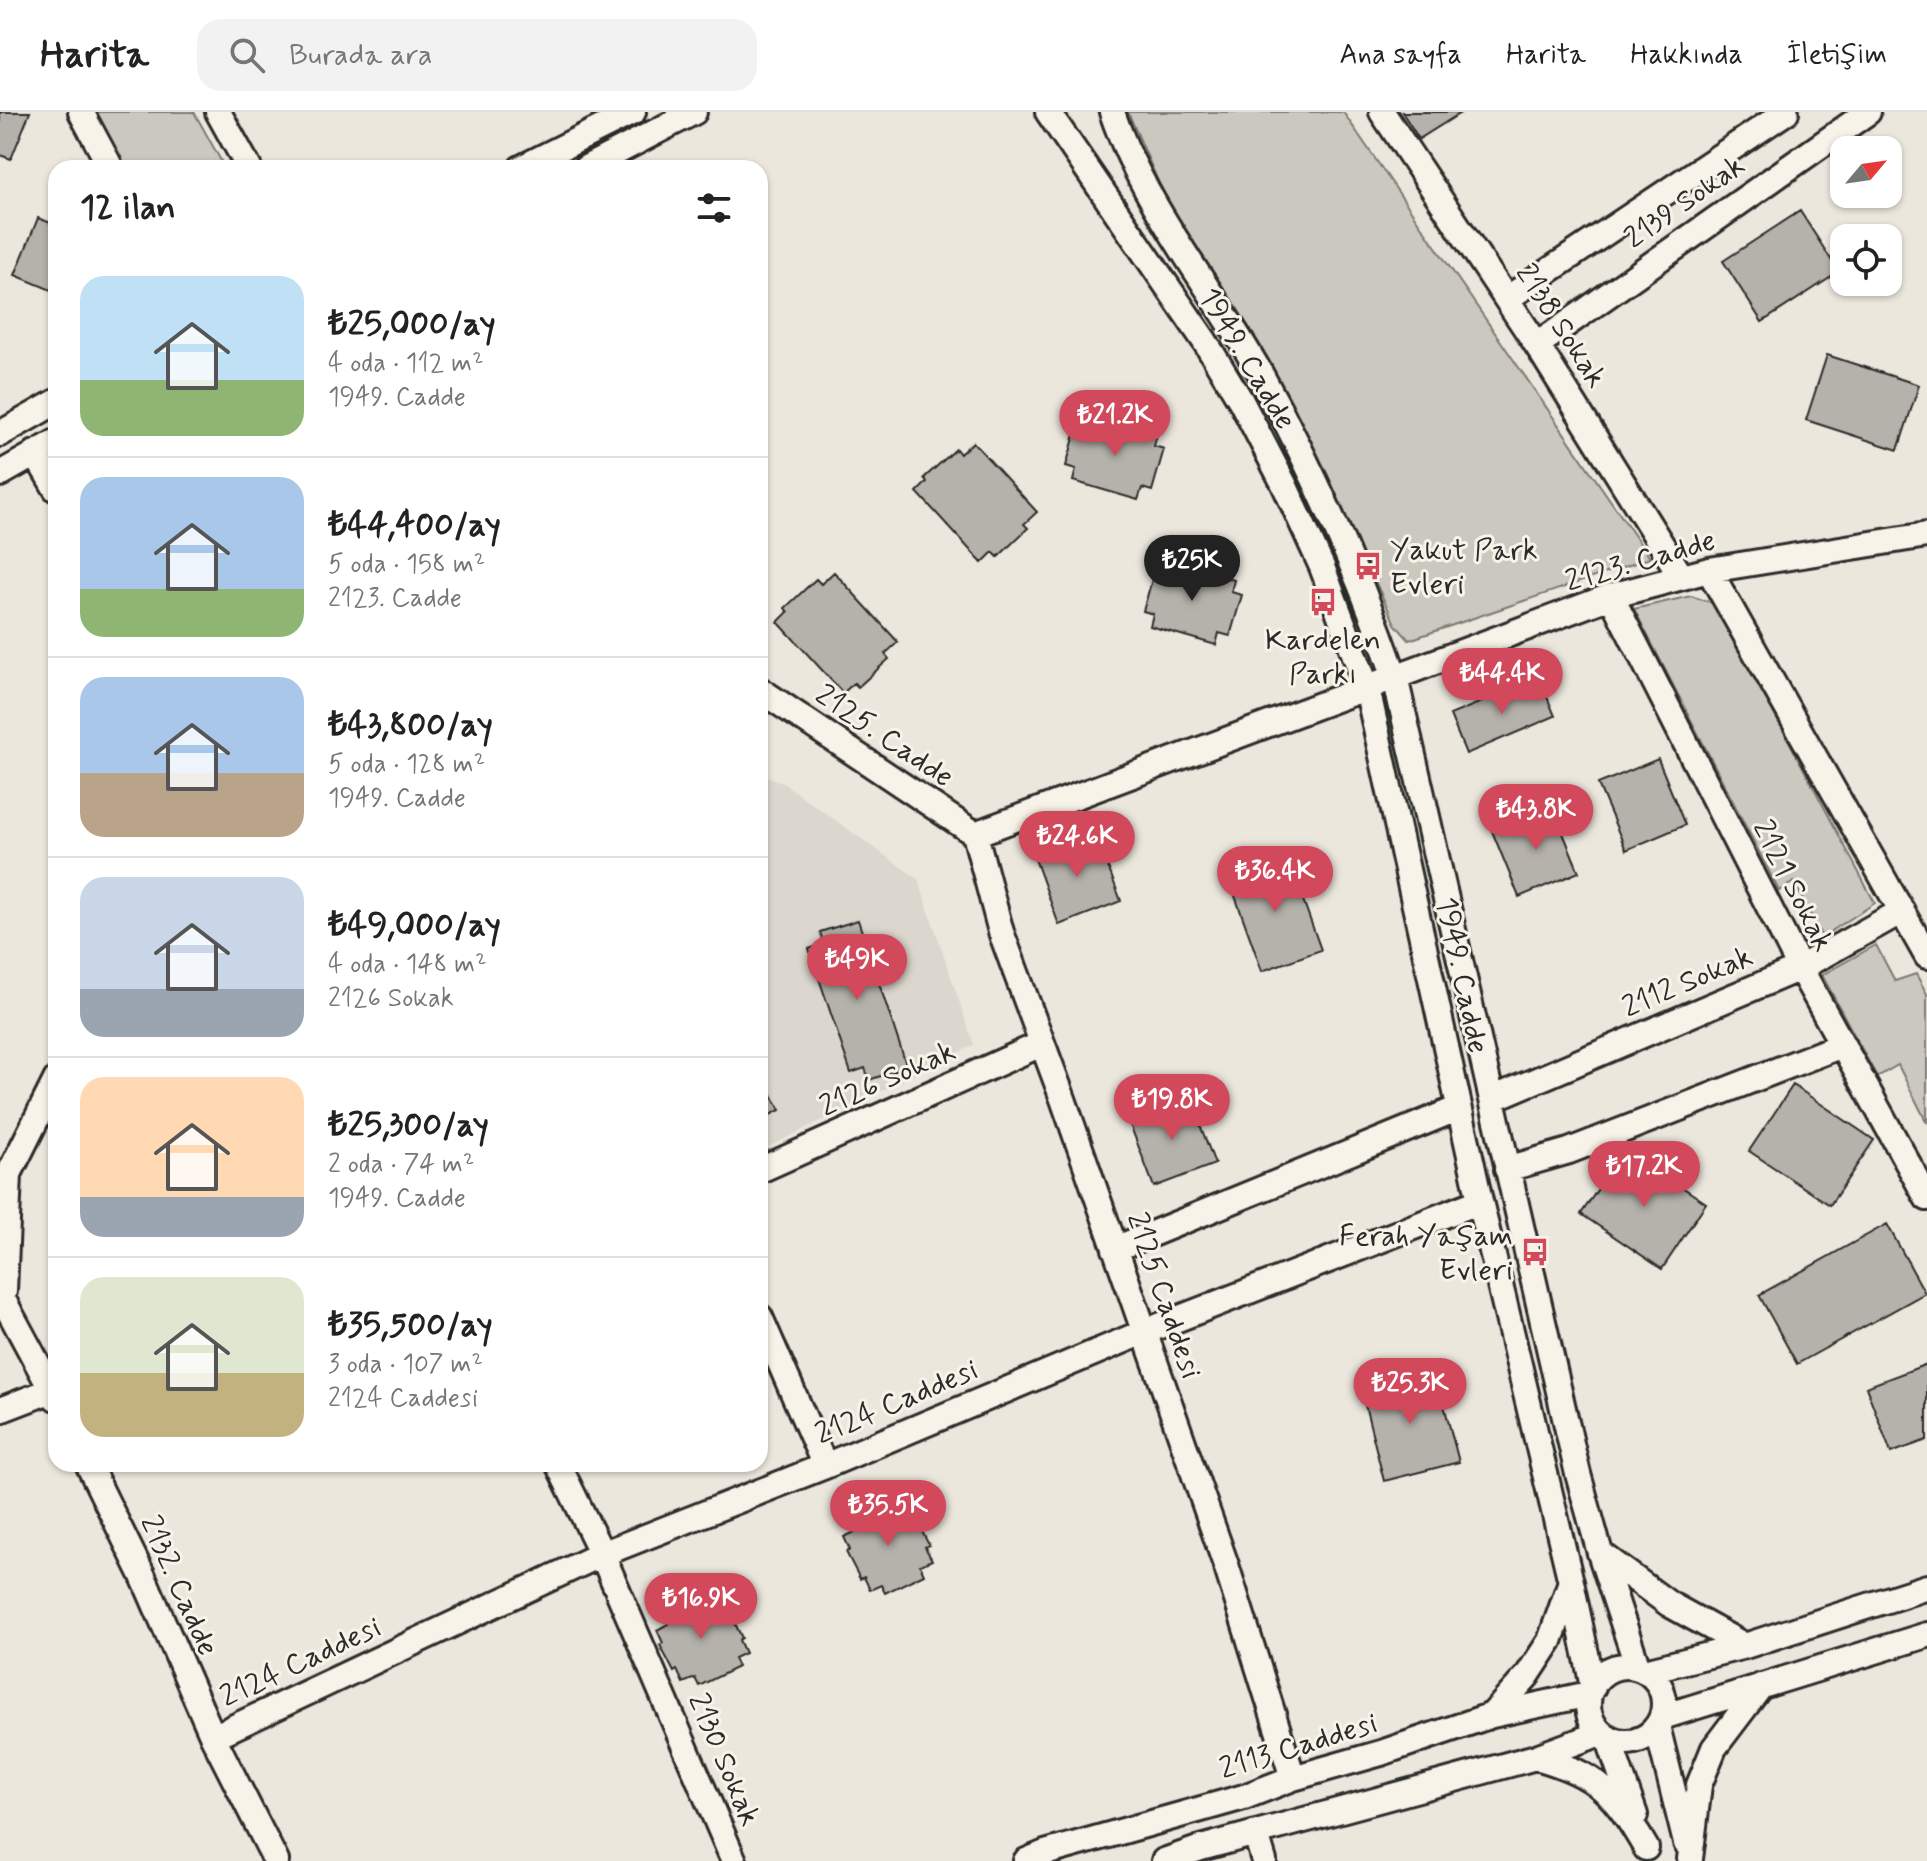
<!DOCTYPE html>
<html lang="tr">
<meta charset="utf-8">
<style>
:root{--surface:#fff;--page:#f2f2f2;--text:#222;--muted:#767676;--line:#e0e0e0;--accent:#d1495b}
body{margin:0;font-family:Mynerve,sans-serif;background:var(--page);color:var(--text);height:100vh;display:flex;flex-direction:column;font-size:30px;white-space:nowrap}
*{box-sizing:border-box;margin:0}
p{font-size:26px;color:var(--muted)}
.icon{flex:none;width:44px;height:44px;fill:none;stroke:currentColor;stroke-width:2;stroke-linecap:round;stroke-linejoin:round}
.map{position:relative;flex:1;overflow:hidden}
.side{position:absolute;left:48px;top:48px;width:720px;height:1312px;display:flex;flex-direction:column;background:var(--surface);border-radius:24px;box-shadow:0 2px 6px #0004}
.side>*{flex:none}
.needle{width:52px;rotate:61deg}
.fabs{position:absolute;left:1830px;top:24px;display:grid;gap:16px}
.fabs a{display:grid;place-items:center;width:72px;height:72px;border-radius:16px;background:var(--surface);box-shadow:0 2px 6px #0004;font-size:40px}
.price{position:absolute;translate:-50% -68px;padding:0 18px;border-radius:28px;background:var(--accent);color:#fff;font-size:26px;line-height:52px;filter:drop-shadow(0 2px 4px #0008)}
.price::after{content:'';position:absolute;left:50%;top:48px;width:24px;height:18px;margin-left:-12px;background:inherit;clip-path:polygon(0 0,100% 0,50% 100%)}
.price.selected{background:#222;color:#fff}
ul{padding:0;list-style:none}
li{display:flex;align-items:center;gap:24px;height:200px;padding:0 32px}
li+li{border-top:2px solid var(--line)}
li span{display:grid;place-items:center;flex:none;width:224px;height:160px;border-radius:24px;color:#555}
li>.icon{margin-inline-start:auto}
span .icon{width:96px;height:96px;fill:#fffc;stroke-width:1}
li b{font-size:34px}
h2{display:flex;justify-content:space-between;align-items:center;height:96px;padding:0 32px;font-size:34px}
header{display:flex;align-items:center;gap:48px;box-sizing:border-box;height:112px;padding:0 40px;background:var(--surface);border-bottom:2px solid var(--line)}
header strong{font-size:38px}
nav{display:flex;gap:44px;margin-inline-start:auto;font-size:28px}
.search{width:560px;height:72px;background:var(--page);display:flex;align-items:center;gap:20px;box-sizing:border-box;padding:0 28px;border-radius:24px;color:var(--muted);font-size:30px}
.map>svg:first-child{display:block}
.built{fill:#dbd7ce}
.green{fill:#cbc8bf;stroke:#7b7a75;stroke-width:2}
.building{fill:#b5b2ab;stroke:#2b2b2b;stroke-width:2}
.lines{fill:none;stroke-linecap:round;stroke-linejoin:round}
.minor-casing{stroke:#2b2b2b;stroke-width:30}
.minor{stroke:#f7f3e8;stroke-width:24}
.labels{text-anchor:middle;stroke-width:6;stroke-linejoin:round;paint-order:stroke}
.street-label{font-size:30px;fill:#2b2b2b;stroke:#f7f3e8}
.poi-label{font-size:30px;fill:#2b2b2b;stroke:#f7f3e8;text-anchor:start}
</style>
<header>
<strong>Harita</strong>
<div class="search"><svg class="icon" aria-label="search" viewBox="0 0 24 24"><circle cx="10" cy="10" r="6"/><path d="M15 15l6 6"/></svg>Burada ara</div>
<nav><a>Ana sayfa</a><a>Harita</a><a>Hakkında</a><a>İletişim</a></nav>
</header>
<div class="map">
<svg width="1927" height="1749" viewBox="0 0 1927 1749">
<rect width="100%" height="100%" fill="#ebe7dd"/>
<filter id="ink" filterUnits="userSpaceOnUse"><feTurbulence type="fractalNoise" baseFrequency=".0125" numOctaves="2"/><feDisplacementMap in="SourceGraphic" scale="16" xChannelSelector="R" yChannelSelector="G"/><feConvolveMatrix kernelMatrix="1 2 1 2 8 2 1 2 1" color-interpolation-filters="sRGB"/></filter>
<g filter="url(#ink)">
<path class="built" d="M760 661 783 671 918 767 974 933 760 1039Z"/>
<path class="green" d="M87 0H194L225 56H115Z
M1128 0H1343L1650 446 1409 528 1395 512 1316 342 1173 104Z
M1691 484 1716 492 1875 791 1822 825 1794 770 1779 779 1634 497Z
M1876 833 1895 869 1916 862 1927 882V1011L1898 953 1877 965 1822 863Z"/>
<path class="building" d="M0 0H30L11 47 0 43Z
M1402 0H1462L1419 27Z
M1800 99 1839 160 1762 210 1723 149Z
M38 106 56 113V180L15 163Z
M1827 243 1919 273 1898 338 1806 308Z
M1091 303 1157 322 1154 334 1164 337 1152 379 1142 376 1138 388 1073 369 1076 357 1066 354 1078 312 1088 315Z
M973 330 1037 400 1024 412 1028 416 998 445 993 440 982 451 917 380 927 370 924 366 956 337 960 342Z
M1169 449 1234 468 1231 480 1242 483 1230 524 1219 521 1216 533 1150 514 1153 502 1143 499 1155 457 1165 460Z
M834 460 898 530 885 542 889 547 858 575 854 571 843 581 778 510 788 500 785 496 816 467 821 472Z
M1539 566 1555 604 1466 642 1450 603Z
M1658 647 1685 713 1626 738 1598 672Z
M1552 694 1579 760 1519 785 1492 719Z
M1095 721 1121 789 1059 813 1034 744Z
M1288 746 1321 838 1262 859 1229 767Z
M858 808 907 955 869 968 865 956 851 961 809 837 824 832 820 820Z
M760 960 780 998 760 1008Z
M1793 973 1874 1028 1830 1093 1749 1039Z
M1189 984 1215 1052 1154 1075 1128 1007Z
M1625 1037 1706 1091 1662 1157 1581 1102Z
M1887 1112 1925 1181 1797 1252 1759 1183Z
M1927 1252V1328L1891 1341 1866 1275Z
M1435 1259 1459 1350 1384 1369 1361 1277Z
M890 1392 894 1400 905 1395 912 1407 915 1406 929 1433 925 1435 932 1448 920 1453 924 1462 885 1481 881 1473 870 1478 864 1465 860 1467 846 1440 850 1438 844 1425 855 1420 851 1411Z
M704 1485 708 1493 719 1487 725 1500 729 1499 742 1526 739 1528 745 1541 734 1546 738 1555 699 1574 695 1566 683 1571 677 1558 674 1560 660 1533 663 1531 657 1518 668 1512 665 1504Z"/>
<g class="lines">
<defs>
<path id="minor" d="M81 0 111 56
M218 0 249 56
M1048 0 1204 228 1241 289 1284 372 1322 455 1367 576 1480 1089 1571 1470 1593 1575
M1112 0C1144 95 1210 173 1259 259 1313 357 1358 460 1395 565L1578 1362 1600 1441 1638 1556
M1382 0 1537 233 1681 464
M521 56 633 0
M586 56 694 0
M1508 186 1786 0
M1537 233 1868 0
M0 322 56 290
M35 341 56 377
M0 362 56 330
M1709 458 1927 844
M1611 484 1800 856 1927 1086
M760 578 975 722
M975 722 1611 484 1709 458 1927 423
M975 722 1001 820 1063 987 1227 1456 1293 1666
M1492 987 1800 856 1902 799
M1507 1057 1569 1039 1842 933
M760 1058 1041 932
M1115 1137 1459 996
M0 1182 56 1286
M0 1183 4 1179 9 1062 56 968
M760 1205 825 1354
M0 1298 52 1278
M88 1352 142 1462 213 1625 276 1749
M558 1352 602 1442 734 1749
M1600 1441 1669 1492 1745 1534
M1588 1592a38 38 0 1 1 76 0a38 38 0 1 1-76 0Z
M1645 1559 1745 1534 1927 1475
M1492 1603 1527 1564 1550 1529 1570 1472
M1662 1605 1927 1523
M1657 1614 1686 1731
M213 1625 602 1442 825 1354 1144 1220 1480 1089
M1608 1625 1635 1703
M1536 1645C1599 1663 1614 1681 1646 1736
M1256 1722 1264 1749
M1690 1747 1699 1673 1714 1636 1761 1574
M1026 1749 1045 1741 1244 1685 1293 1666 1381 1641 1492 1603 1589 1582
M1164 1749 1201 1736 1536 1645 1601 1621"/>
</defs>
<use href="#minor" class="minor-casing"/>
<use href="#minor" class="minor"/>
</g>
</g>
<defs>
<symbol id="bus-bare" viewBox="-9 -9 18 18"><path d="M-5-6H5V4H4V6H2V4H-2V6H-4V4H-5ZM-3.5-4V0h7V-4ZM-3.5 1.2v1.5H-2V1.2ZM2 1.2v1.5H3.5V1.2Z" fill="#d1495b" stroke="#f7f3e8" stroke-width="2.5" paint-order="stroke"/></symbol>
</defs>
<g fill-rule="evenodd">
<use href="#bus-bare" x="1348" y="434" width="40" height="40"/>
<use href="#bus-bare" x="1303" y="470" width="40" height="40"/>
<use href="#bus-bare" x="1515" y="1120" width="40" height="40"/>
</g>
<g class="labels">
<g class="street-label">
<text transform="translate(1684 89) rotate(-35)" y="10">2139 Sokak</text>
<text transform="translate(1562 213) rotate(57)" y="10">2138 Sokak</text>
<text transform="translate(1248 246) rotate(59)" y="10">1949. Cadde</text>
<text transform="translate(1640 448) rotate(-16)" y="10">2123. Cadde</text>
<text transform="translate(885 623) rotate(34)" y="10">2125. Cadde</text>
<text transform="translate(1794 773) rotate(63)" y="10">2121 Sokak</text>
<text transform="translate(1463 863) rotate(78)" y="10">1949. Cadde</text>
<text transform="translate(1687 869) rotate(-23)" y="10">2112 Sokak</text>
<text transform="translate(887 966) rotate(-24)" y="10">2126 Sokak</text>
<text transform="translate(1165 1183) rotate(71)" y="10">2125 Caddesi</text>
<text transform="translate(896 1289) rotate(-23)" y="10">2124 Caddesi</text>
<text transform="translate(180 1473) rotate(66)" y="10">2132. Cadde</text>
<text transform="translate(300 1549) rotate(-25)" y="10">2124 Caddesi</text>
<text transform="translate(1298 1633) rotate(-17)" y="10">2113 Caddesi</text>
<text transform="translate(725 1647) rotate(67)" y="10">2130 Sokak</text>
</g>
<g class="poi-label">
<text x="1390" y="447">Yakut Park<tspan x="1390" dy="34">Evleri</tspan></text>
<text x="1323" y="537" text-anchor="middle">Kardelen<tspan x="1323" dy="34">Parkı</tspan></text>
<text x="1513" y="1133" text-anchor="end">Ferah Yaşam<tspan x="1513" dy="34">Evleri</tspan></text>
</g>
</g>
</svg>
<div class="fabs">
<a><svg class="needle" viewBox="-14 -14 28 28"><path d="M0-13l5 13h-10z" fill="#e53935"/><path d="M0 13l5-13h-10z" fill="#767676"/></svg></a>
<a><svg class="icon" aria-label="locate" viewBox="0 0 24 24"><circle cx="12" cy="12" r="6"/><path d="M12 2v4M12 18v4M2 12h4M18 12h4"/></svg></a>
</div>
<b class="price" style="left:1115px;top:346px">₺21.2K</b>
<b class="price selected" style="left:1192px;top:491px">₺25K</b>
<b class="price" style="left:1502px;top:604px">₺44.4K</b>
<b class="price" style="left:1536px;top:740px">₺43.8K</b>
<b class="price" style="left:1077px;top:767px">₺24.6K</b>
<b class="price" style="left:1275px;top:802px">₺36.4K</b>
<b class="price" style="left:857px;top:890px">₺49K</b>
<b class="price" style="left:1172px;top:1030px">₺19.8K</b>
<b class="price" style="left:1644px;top:1097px">₺17.2K</b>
<b class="price" style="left:1410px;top:1314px">₺25.3K</b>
<b class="price" style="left:888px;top:1436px">₺35.5K</b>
<b class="price" style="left:701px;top:1529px">₺16.9K</b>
<section class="side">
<h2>12 ilan<svg class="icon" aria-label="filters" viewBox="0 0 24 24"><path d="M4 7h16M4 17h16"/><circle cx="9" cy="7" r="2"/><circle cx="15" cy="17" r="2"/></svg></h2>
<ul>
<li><span style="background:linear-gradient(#bfe0f5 65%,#8fb573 0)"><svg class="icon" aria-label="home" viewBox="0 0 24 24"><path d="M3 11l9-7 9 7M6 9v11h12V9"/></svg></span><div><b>₺25,000/ay</b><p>4 oda · 112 m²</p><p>1949. Cadde</p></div></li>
<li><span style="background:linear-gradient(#a9c7e8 70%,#8fb573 0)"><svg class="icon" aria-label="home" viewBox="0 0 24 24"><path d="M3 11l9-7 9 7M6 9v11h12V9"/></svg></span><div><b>₺44,400/ay</b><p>5 oda · 158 m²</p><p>2123. Cadde</p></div></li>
<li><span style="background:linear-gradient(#a9c7e8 60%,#b9a48a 0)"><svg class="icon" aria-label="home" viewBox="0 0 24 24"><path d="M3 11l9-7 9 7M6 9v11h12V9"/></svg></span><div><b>₺43,800/ay</b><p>5 oda · 128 m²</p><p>1949. Cadde</p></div></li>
<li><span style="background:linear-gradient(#c9d6e8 70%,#9aa5b1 0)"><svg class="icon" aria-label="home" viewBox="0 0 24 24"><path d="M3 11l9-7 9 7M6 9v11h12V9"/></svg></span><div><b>₺49,000/ay</b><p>4 oda · 148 m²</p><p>2126 Sokak</p></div></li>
<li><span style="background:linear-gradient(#ffd9b3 75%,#9aa5b1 0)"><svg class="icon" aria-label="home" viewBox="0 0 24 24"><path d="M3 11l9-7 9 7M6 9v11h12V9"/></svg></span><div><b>₺25,300/ay</b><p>2 oda · 74 m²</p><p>1949. Cadde</p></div></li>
<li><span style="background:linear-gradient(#dfe7d0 60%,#c2b280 0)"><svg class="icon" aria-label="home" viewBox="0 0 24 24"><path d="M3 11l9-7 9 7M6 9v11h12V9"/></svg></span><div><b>₺35,500/ay</b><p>3 oda · 107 m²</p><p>2124 Caddesi</p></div></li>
</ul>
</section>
</div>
